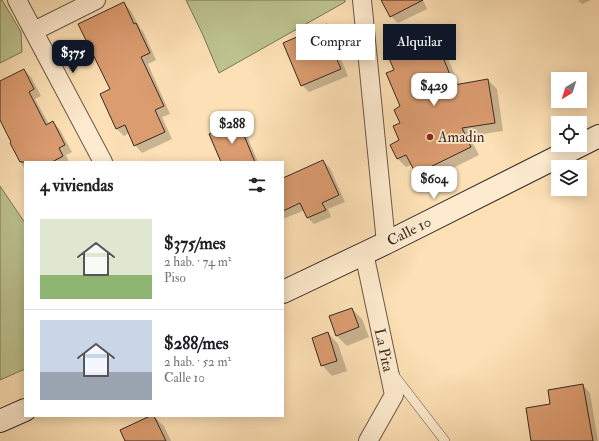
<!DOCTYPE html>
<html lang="es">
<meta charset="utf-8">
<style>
:root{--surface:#fff;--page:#f2f2f2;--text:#202124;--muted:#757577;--line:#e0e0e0;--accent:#111827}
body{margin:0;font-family:"IM FELL Double Pica",serif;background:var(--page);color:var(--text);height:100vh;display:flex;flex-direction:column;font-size:15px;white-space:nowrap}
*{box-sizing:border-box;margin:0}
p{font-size:13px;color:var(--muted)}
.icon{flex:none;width:22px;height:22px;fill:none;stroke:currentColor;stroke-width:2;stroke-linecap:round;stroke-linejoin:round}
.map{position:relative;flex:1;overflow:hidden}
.side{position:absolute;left:24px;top:161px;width:260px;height:256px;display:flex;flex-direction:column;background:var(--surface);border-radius:0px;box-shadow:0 2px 10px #0003}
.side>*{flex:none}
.guide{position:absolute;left:296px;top:24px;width:243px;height:36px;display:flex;gap:8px}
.needle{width:26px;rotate:218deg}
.fabs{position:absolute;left:551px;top:72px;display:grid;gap:8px}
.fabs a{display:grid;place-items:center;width:36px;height:36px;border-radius:0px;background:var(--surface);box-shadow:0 2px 10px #0003;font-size:20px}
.price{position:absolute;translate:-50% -34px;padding:0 9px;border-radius:8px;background:#fff;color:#222;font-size:13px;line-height:26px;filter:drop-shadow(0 1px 2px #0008)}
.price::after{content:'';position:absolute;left:50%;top:24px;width:12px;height:9px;margin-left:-6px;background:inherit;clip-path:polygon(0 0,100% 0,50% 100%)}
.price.on{background:var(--accent);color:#fff}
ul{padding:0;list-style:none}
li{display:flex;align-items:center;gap:12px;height:100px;padding:0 16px}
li+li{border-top:1px solid var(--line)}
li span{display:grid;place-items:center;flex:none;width:112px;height:80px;border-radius:0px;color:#555}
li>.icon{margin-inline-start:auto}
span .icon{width:48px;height:48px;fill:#fffc;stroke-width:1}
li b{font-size:17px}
h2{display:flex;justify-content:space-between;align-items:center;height:48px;padding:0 16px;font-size:17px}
.tag{padding:0 14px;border-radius:0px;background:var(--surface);box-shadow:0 2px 10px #0003;font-size:14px;line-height:36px}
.tag.on{background:var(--accent);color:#fff}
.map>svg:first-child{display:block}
.green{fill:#bdc38f;stroke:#7a775a}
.shadow{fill:#0003}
.building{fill:#db9c70;stroke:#382b26}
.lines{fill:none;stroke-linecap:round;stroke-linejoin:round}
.lane-casing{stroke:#69584a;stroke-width:10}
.street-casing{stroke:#69584a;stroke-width:20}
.secondary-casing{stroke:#382b26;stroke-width:24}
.lane{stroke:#feebcf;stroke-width:9}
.street{stroke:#feebcf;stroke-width:18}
.secondary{stroke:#feebcf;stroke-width:22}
.poi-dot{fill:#8f2418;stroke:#feebcf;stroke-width:1.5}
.labels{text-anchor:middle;stroke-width:3.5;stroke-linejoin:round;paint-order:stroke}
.poi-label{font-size:15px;fill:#382b26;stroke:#feebcf;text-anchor:start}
.street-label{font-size:15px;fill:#382b26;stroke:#feebcf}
</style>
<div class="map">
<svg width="599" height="441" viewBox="0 0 599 441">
<rect width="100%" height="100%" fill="#fde0b5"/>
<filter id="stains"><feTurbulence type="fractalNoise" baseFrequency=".005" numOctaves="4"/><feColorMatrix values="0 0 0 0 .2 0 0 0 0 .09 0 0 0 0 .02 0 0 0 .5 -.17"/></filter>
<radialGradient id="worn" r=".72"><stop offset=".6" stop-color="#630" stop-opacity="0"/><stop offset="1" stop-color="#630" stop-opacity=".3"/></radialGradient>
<path class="green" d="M0 0H2L21 32 22 52 0 63Z
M186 0H345V2L219 73 202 33Z
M0 186 25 223V369L0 380Z"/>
<path class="shadow" d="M382 0H423L427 9 398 23 391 16Z
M578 0H591L582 4Z
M124 3 131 11 140 28 143 31 156 60 148 64 170 114 162 117 172 139 142 153 135 145 129 133 124 136 117 129 111 90Z
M327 25 334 32 343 52 341 59 348 76 309 92 302 85Z
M434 39 443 47 459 85 488 80 497 89 503 131 469 136 479 155 425 182 416 174 412 165 406 167 398 159 391 145 401 141 402 123 401 107 395 70Z
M24 70 31 77 41 96 35 99 49 124 53 122 60 130 72 152 66 155 69 162H25V170L11 143 13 142 0 118V83Z
M237 122 244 129 258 162H222Z
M323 161 330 168 345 202 328 209 331 217 314 224 308 218 305 210 283 219V179Z
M352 309 362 319 369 337 347 346 336 335Z
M328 333 338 344 347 371 332 376 322 365Z
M583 385 590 393 598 441H532L551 405Z
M153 416 164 426 171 441H126Z"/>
<path class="building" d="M381 0H423L390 17Z
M124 2 134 24 136 23 150 53 141 57 164 106 155 110 165 132 134 146 125 125 116 129 100 94 110 89 78 24Z
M327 24 336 44 334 52 341 69 301 86 283 43Z
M435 37 454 85 488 79 495 123 462 128 471 147 416 174 406 155 397 159 390 145 399 140 393 126 400 123 394 110 400 106 386 73 394 70 388 56Z
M24 69 34 89 29 92 46 125 53 121 65 145 59 148 63 156 52 162H20L10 143 11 142 0 120V81Z
M238 121 255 162H221L209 134Z
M323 160 339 195 322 203 326 210 307 218 300 203 283 211V178Z
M352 308 359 327 336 336 329 316Z
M328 332 337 361 321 366 312 338Z
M583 384 593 441H531L526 408 550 404 548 390Z
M150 416H154L166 441H125L120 430Z"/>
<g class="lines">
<defs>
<path id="lane" d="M394 375 445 441"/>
<path id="street" d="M17 0 103 162
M362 0 386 243
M34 31 96 0
M364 253 394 395 368 441"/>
<path id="secondary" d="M283 292 386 243 599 136
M0 421 25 410"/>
</defs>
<use href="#lane" class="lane-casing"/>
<use href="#street" class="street-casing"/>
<use href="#secondary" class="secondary-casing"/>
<use href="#lane" class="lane"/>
<use href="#street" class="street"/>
<use href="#secondary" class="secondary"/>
</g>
<circle class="poi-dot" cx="430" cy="137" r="4"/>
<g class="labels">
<g class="poi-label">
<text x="438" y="142">Amadin</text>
</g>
<g class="street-label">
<text transform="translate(409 231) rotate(-27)" y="5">Calle 10</text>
<text transform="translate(384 350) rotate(78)" y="5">La Pita</text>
</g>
</g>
<rect width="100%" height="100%" filter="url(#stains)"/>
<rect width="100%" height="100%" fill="url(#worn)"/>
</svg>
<div class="fabs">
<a><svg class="needle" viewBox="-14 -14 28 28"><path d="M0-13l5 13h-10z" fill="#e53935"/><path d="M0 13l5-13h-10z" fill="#757577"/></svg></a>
<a><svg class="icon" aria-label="locate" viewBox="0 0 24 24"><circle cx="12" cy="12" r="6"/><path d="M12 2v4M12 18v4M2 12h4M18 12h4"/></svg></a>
<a><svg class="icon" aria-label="layers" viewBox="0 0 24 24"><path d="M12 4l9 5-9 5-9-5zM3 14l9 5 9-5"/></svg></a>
</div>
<b class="price on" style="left:73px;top:74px">$375</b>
<b class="price" style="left:434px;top:107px">$429</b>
<b class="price" style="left:232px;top:145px">$288</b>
<b class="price" style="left:434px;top:200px">$604</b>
<div class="guide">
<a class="tag">Comprar</a>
<a class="tag on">Alquilar</a>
</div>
<section class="side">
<h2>4 viviendas<svg class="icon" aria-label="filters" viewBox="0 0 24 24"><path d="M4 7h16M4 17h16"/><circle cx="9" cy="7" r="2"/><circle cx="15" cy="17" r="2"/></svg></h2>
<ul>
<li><span style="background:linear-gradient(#dfe7d0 70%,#8fb573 0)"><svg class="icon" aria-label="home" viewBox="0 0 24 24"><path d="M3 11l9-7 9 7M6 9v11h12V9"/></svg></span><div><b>$375/mes</b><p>2 hab. · 74 m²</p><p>Piso</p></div></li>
<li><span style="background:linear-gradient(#c9d6e8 65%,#9aa5b1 0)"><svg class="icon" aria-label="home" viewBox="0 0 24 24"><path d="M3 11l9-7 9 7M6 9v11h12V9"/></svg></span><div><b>$288/mes</b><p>2 hab. · 52 m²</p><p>Calle 10</p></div></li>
</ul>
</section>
</div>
